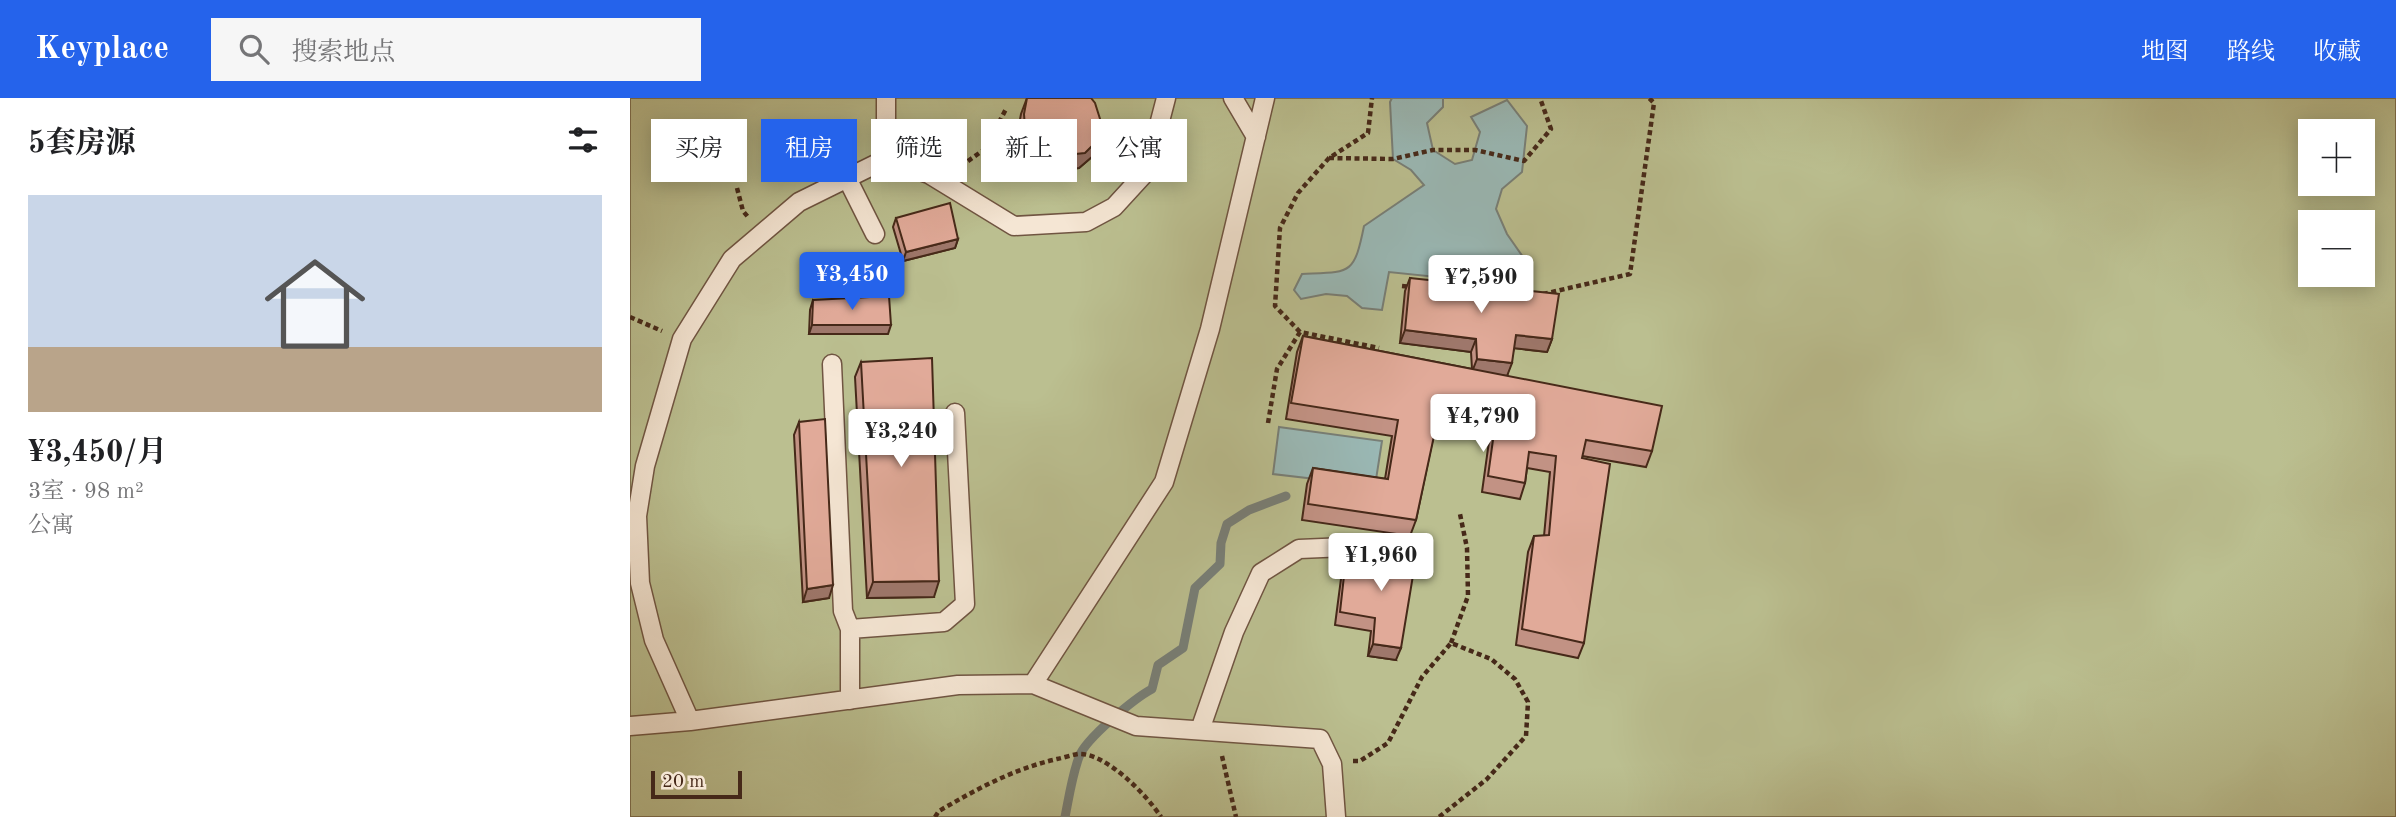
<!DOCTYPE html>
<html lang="zh">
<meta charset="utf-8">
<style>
:root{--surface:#fff;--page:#f6f6f6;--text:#202124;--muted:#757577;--line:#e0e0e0;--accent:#2563eb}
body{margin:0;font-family:"Old Standard TT","Noto Serif SC",serif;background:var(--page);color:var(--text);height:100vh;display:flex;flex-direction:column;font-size:26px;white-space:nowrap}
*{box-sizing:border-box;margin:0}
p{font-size:23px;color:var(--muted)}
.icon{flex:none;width:38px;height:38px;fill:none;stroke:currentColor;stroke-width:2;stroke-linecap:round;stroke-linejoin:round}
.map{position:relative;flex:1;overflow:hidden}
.side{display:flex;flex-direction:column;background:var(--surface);width:630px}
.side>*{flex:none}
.banner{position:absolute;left:21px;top:21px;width:665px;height:63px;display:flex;gap:14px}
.tools{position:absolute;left:1668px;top:21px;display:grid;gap:14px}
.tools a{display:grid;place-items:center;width:77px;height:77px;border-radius:0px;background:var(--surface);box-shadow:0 4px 18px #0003;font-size:35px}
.scale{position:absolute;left:21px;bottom:18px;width:91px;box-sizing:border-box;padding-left:7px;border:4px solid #462919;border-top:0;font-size:19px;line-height:24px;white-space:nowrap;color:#462919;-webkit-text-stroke:5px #f5e6d4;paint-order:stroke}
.price{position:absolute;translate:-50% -60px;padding:0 16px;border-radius:7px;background:#fff;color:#222;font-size:23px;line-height:46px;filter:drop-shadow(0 2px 4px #0008)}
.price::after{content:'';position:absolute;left:50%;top:42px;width:21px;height:16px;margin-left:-10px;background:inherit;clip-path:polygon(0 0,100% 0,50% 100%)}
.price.on{background:var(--accent);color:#fff}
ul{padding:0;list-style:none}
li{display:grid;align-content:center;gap:14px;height:371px;padding:0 28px}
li+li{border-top:2px solid var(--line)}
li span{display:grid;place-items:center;height:217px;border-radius:0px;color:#555}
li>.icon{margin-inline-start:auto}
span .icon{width:126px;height:126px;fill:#fffc;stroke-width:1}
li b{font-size:30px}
h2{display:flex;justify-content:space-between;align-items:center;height:84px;padding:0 28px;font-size:30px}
.chip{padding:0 24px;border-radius:0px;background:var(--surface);box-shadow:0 4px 18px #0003;font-size:24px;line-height:63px}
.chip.on{background:var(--accent);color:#fff}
header{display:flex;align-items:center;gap:42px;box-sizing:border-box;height:98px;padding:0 35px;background:var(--accent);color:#fff}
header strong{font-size:33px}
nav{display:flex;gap:38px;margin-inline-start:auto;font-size:24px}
.search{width:490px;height:63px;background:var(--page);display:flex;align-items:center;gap:18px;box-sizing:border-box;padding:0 24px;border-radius:0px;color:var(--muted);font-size:26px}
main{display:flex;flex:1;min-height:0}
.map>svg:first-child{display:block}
.green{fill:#bbbf90;stroke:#807454;stroke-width:2;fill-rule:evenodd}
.water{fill:#9ab9b6;stroke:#787f77;stroke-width:2}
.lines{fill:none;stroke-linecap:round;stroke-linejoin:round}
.stream{stroke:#787f77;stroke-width:9}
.service-casing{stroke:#705542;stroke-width:21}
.path{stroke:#462919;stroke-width:4.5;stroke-dasharray:5 3.5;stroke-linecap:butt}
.service{stroke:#f5e6d4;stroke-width:18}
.wall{fill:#c29284;stroke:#462919;stroke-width:2}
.shaded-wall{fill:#9e776b;stroke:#462919;stroke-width:2}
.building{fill:#e1aa99;stroke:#462919;stroke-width:2}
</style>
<header>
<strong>Keyplace</strong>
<div class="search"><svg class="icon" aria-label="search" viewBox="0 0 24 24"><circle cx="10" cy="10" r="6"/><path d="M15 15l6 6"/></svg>搜索地点</div>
<nav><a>地图</a><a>路线</a><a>收藏</a></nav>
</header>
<main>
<section class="side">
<h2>5套房源<svg class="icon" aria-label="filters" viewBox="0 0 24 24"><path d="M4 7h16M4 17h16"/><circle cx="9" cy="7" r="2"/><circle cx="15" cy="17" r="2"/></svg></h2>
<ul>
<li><span style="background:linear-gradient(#c9d6e8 70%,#b9a48a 0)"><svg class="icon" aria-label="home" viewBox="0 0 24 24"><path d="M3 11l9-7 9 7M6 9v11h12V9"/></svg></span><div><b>¥3,450/月</b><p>3室 · 98 m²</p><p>公寓</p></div></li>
</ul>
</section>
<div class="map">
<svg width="1766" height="719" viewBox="0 0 1766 719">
<rect width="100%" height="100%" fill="#efd9bd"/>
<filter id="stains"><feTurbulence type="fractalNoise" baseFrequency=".00286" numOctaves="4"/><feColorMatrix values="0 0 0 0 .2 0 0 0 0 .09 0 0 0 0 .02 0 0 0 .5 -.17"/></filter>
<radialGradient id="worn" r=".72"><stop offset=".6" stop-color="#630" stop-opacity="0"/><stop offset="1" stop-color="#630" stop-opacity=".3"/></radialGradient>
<path class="green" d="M0 0H1766V719H0ZM1680 33H1732V86H1680ZM1680 124H1732V177H1680Z"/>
<path class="water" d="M762 0H813V9L797 25 803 52 825 66 842 62 850 34 841 19 877 2 897 28 892 74 872 91 866 111 877 136 900 169 894 188 759 174 752 212 732 210 717 198 696 196 671 201 664 192 672 176C720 174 724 178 734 128L794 87 781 72 763 61 760 4Z
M649 329 752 343 745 388 643 376Z"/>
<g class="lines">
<path class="stream" d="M435 719C439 699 442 678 449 659 455 641 505 600 522 591L528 567 553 550 565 490 590 466 591 445 597 426 619 412 656 398"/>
<defs>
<path id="service" d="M256 0V61
M603 0 626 39
M217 80 245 136
M202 266 213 513 220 531V602
M220 531 314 524 335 506 325 315
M403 586 534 384 580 231 635 0
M60 623 24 542 10 485 7 418 15 368 52 241 102 161 169 104 256 61 299 76 384 128 456 124 484 109 517 73 536 0
M0 628 60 623 328 587 403 586 506 628 690 641 702 666 706 719
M570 632 604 534 631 475 669 451 716 449"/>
</defs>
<use href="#service" class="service-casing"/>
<path class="path" d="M699 60 763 61 803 52H845L894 63 921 31 910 0
M331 68 355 51 376 11
M107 90 113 113 118 119
M772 188 782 189
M913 196 1000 176 1024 5 1019 0
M0 219 32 233
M670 234 645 208 650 130 668 95 699 60 738 35 742 0
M638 325 647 271 670 234 749 250
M821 545 838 498 837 450 830 416
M592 658 606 719
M723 663H730L758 645 792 579 821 545 861 561 885 581 898 604 896 638 857 681 809 719
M305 719 309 713C347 691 383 671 427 661 433 660 441 657 448 656 475 654 517 697 531 719"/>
<use href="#service" class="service"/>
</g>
<path class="wall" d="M397 0 463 58 449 70 420 73 395 63 389 46 388 32 391 16Z
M266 120 328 141 325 150 273 163 263 129Z
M780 180 922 241 917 254 884 250 877 278 1022 353 1016 369 952 358 954 545 948 560 886 547 898 454 904 438H914L920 374 897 370 895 385 890 401 852 394 860 336 806 326 786 422 780 438 672 422 677 386 683 370 755 381 762 338 656 321 667 254 673 238 842 271 841 254 770 245 775 193Z
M183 202 258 236H179L180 212Z
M231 264 304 499 237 500 225 279Z
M169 324 199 500 173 504 164 337Z
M716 460 766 562 738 558 741 533 705 527 712 473Z"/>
<path class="shaded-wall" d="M468 42 463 58 449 70 420 73 426 58Z
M328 141 325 150 273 163 276 154Z
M182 227H261L258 236H179Z
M775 232 846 241 841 254 770 245Z
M886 237 922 241 917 254 882 250Z
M847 261 882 265 877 278 842 274Z
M309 483 304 499 237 500 243 484Z
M203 487 199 500 173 504 177 491Z
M743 546 771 550 766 562 738 558Z"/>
<path class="building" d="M397 0H461L465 5 471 24 468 42 455 55 426 58 401 47 395 30 394 16Z
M320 105 328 141 276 154 266 120Z
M780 180 929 196 922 241 886 237 882 265 847 261 846 241 775 232Z
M259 198 261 227H182L183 202Z
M673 238 1032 308 1022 353 956 342 952 360 980 366 954 545 892 531 904 438 919 437 926 358 899 354 895 385 858 378 866 320 810 310 786 422 678 406 683 370 758 381 768 322 661 305Z
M302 260 309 483 243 484 231 264Z
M195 321 203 487 177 491 169 324Z
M766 446 788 447 771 550 743 546 745 520 710 514 716 460 758 469Z"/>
<rect width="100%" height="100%" filter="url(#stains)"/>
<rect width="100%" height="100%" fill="url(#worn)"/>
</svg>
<div class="tools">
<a>+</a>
<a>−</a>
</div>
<div class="scale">20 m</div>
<b class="price on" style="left:222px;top:214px">¥3,450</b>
<b class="price" style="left:851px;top:217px">¥7,590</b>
<b class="price" style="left:853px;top:356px">¥4,790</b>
<b class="price" style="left:271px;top:371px">¥3,240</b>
<b class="price" style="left:751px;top:495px">¥1,960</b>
<div class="banner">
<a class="chip">买房</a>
<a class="chip on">租房</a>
<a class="chip">筛选</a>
<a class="chip">新上</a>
<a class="chip">公寓</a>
</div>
</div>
</main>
